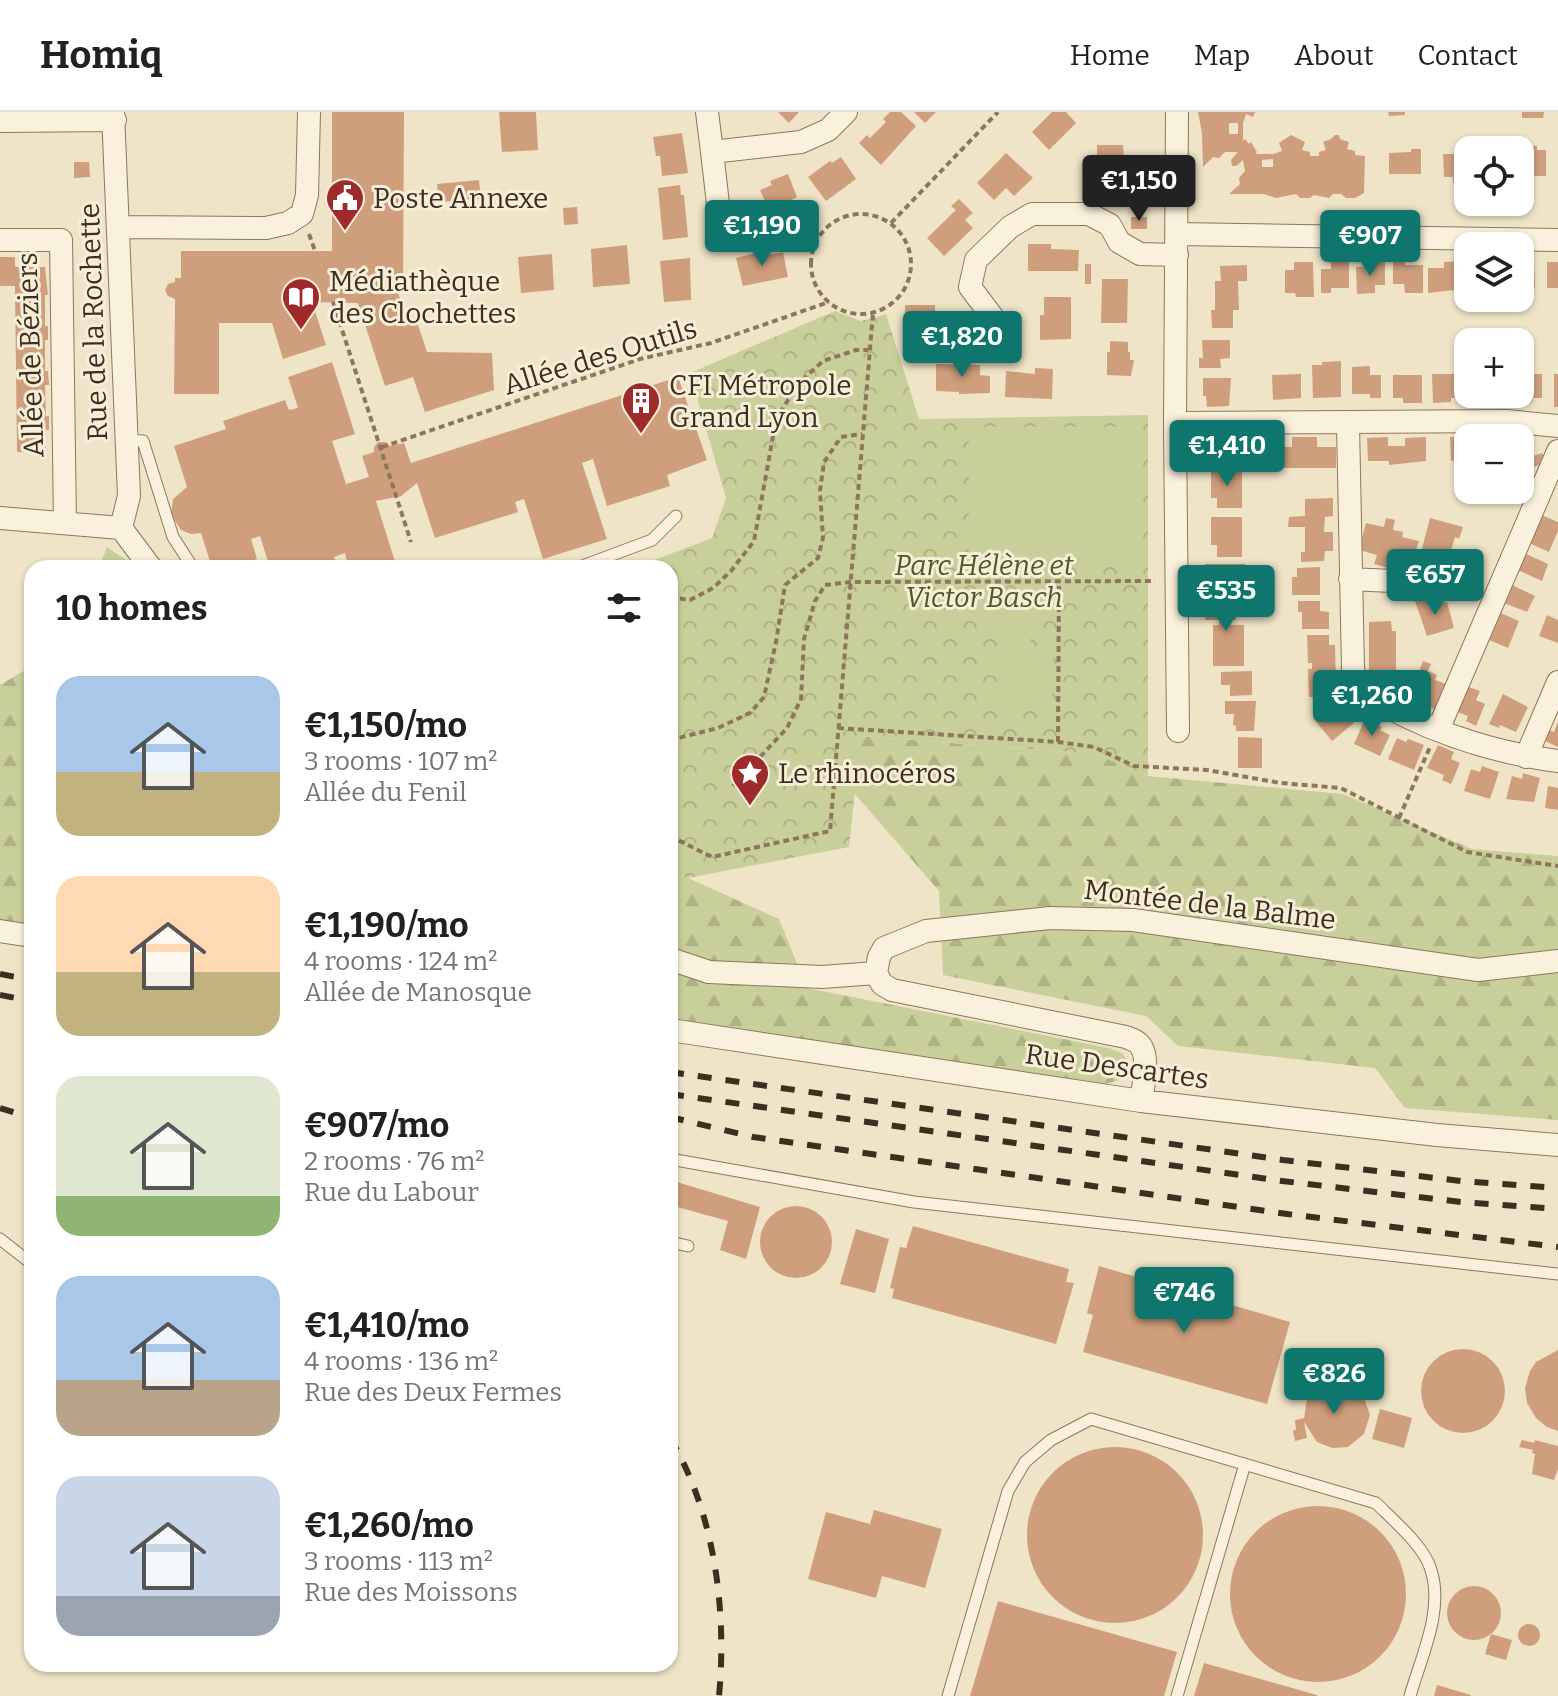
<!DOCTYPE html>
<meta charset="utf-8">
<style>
:root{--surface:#fff;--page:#f2f2f2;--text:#202124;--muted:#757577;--line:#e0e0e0;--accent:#0f766e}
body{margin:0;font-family:Bitter,serif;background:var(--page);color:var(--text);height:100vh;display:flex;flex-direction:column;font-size:30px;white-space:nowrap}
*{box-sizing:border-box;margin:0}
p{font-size:26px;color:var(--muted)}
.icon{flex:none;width:44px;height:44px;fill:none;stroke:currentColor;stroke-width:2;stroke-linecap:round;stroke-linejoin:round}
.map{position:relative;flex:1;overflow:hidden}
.details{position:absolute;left:24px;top:448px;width:654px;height:1112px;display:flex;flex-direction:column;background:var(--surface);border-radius:24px;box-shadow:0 2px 6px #0004}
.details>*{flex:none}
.buttons{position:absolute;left:1454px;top:24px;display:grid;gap:16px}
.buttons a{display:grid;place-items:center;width:80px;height:80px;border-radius:16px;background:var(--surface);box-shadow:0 2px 6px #0004;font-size:40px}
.price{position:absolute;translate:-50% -68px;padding:0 18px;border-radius:8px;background:var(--accent);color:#fff;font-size:26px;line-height:52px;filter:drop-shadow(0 2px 4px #0008)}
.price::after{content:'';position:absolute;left:50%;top:48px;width:24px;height:18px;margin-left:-12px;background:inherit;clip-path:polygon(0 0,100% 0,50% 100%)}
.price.current{background:#222;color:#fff}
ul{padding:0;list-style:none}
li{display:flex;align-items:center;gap:24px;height:200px;padding:0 32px}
li span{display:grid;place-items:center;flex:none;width:224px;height:160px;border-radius:24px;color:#555}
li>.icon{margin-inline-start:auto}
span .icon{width:96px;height:96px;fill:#fffc;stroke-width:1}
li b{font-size:34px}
h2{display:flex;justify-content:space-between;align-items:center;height:96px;padding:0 32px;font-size:34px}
header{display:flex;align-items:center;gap:48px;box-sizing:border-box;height:112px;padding:0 40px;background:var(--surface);border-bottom:2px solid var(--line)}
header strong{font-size:38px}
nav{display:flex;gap:44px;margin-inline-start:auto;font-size:28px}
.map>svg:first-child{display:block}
.forest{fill:url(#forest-firs)}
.park{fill:url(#park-crowns)}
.garden{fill:#c9cf9b}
.building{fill:#cf9f7d;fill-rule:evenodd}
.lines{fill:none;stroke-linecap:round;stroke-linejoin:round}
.lane-casing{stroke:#8d765c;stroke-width:13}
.street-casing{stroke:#8d765c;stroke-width:24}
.path{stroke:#8d765c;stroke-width:4;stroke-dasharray:6 4;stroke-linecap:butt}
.lane{stroke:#faf1dc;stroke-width:11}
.street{stroke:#faf1dc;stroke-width:22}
.rail{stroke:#3d2e20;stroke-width:6;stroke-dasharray:14 14;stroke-linecap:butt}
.labels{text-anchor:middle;stroke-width:6;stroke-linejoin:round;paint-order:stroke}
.poi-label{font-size:28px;fill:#3d2e20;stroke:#f7eed8;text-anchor:start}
.street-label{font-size:28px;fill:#3d2e20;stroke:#f7eed8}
.park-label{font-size:28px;font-style:italic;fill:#4d5a26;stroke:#f7eed8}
</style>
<header>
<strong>Homiq</strong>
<nav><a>Home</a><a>Map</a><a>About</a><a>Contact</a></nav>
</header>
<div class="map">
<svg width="1558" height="1584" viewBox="0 0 1558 1584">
<defs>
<pattern id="forest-firs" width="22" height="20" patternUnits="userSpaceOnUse" patternTransform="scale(2)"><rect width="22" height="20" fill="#c9cf9b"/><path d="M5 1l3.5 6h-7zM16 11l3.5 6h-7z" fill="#aeb285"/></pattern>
<pattern id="park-crowns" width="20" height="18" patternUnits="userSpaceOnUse" patternTransform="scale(2)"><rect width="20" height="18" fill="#c9cf9b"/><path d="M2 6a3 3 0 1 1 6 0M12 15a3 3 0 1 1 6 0" fill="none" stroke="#aeb285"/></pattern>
</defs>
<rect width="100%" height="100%" fill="#f0e4c8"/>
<path class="forest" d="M107 435 138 456H99Z
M32 554V817L0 811V573Z
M860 624 1096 642 1148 664 1343 682 1472 737 1558 744V1008L1405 996 1375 956 1178 934 1146 904 943 863 939 779 854 681Z
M670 761 688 766 779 807 807 876 1109 936 1122 941 1129 950 1127 962 1119 968 1102 973 670 910Z"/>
<path class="park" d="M835 199 861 209 886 202 919 307 1148 303V664L1096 642 861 624 849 735 688 766 670 761V456H633L712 426 726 386 690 261Z"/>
<path class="garden" d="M969 315H1142V444H969Z
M1001 508H1031L1030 538 1053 539 1052 596 999 595Z"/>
<path class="building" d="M332 0H404L403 180 398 181 409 212 417 210 427 240 492 241 494 278 425 300 413 265 385 274 358 191 312 190 326 233 283 247 272 211H219V282H174L175 187 168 184 165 178 168 172 175 170V166H181V139H332Z
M499 0H536L538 38 502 40Z
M778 0H799L789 11Z
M890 0H901L916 14 881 53 859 31 867 23 870 26 886 10 883 7Z
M914 0H936L925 11Z
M1052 0H1066L1076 11 1049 38 1032 20Z
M1198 0H1255L1253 5 1246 2 1243 11V29L1245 27 1249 32 1251 30 1257 40 1255 42H1273L1282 39 1279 31 1291 23 1305 30 1302 38 1310 40V44H1319V40L1326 38 1323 30 1331 27 1335 23H1339L1340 27 1349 30 1347 37 1355 39V43L1365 44 1364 81 1355 86H1346L1341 82H1333L1329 86 1314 83 1310 86H1300L1296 82 1276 86 1264 82H1229L1240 72 1239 66 1245 59 1243 48 1236 54H1232L1231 48 1238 40H1225L1219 46 1213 45 1203 55 1202 21ZM1229 11H1238V22H1229ZM1273 47V55H1262V48Z
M1388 0H1405V3L1389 4Z
M1522 0H1544L1543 6H1522Z
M682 21 688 61 662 64 660 44H656L653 25Z
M1097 33H1123L1126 75 1097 76Z
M1508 34H1537V38H1546V64H1520V38H1508Z
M1411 37H1421V62H1389V41L1411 40Z
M1006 41 1033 66 1014 84 1006 76 994 88 977 71Z
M1443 42H1468V72L1453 71V65H1444Z
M841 45 856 67 826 89 808 65 830 49 832 51Z
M74 50H89L90 65 74 66Z
M788 62 797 85 789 89 790 92 770 100 760 78 772 73 770 69Z
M479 68 481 87 439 90 437 72Z
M680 73 681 83H684L688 125 663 128 658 76Z
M959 87 973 101 965 108 973 116 944 144 927 126 956 98 951 94Z
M577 95 578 112 564 113 563 96Z
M1131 105H1147V117H1131Z
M1028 132H1051V137L1079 138 1078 159H1028Z
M627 133 630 172 593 175 591 137Z
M760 140 761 144 783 140 788 165 743 174 736 146Z
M552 142 554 178 521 181 518 145Z
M1393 142H1405V153H1423V181H1405L1404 172H1393Z
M0 145H15V155H45L48 183H45V214H48V228H45V259H48L49 273H45L46 304H49V318H46V339L17 340 15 174H0Z
M690 146 691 188 664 190 660 149Z
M1385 149V173H1375V181L1357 182 1356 155 1374 154V150Z
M1462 149 1463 177 1428 181V156H1444V150Z
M1520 149H1534L1535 176H1520Z
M1294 150H1313L1314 185H1296L1295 181H1285V158H1294Z
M1331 150H1349V176H1331V181H1321V157H1331Z
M1547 150H1558V176H1547Z
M1085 152H1091V172H1085Z
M1247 153V169H1238L1239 198H1233V216H1212L1211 198H1215V169H1221L1220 154Z
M1102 167H1128L1127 211H1101Z
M1044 185H1071V227L1040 228V203H1044Z
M905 193H935V211H931V232H904Z
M1202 228H1230V246L1220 247 1221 256H1199V246H1203Z
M1110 229 1128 230V240H1130V248H1134L1131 264 1107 263V240H1110Z
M1341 249V285L1313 286 1312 253H1322V250Z
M332 250 355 322 332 329 346 372 369 365 362 344 374 340V335L378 330H386L390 334 404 331 411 351 678 265 707 348 667 363 670 374 607 394 593 347 582 351 607 427 543 447 524 387 515 390 518 400 435 426 417 371 401 384 376 389 397 456H349L345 441 334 445 338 456H270L260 424 251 427 257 447 229 456H212L201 421 191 422 181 418 171 402 173 387 187 375 174 334 226 317 223 309 285 288 289 298 298 296 288 265Z
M936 252 980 253V263L990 264V281L959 282V280L936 279Z
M1370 254V263H1381V286H1370V282H1352V255Z
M1035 256 1053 257 1052 287 1005 285 1006 259 1035 262Z
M1301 262V286L1273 288 1272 263Z
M1432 262H1460L1461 286H1451V290L1433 291Z
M1520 262H1542V286H1533L1532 290 1514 291V282H1520Z
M1554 262H1558V295H1554Z
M1393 263H1422V291H1403V286H1393Z
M1203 266H1231L1229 294 1207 295 1206 284H1203Z
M1473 282H1501L1502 290 1483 291V286H1473Z
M1219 320H1239V329H1234L1235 350H1211V330H1219Z
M1292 325H1317V335H1336V356H1271L1270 335H1292Z
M1388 325V334H1405V326L1426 325V349L1389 353V349H1368L1367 326Z
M1450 325H1468V349H1451Z
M1542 341 1546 350 1534 355 1530 345Z
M1211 357H1242V396H1217V386H1211Z
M1333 386V404L1325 405 1324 420H1333V439H1325L1324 449 1301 450V440H1305V415H1288L1289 405 1305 404V387Z
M1539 402 1558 410V419L1549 440 1527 430Z
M1211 405H1242V445H1217V433H1211Z
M1386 406 1395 408 1393 418 1403 420 1402 425 1419 429 1411 455 1394 451 1392 457 1374 452 1377 443 1359 438 1366 411 1384 415Z
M1430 406 1463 415 1459 427 1455 425 1447 452 1437 449 1436 453 1430 452 1427 466 1415 463Z
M1475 441 1481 449 1472 456 1483 470 1462 487 1450 473 1459 467 1436 479V469Z
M1526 442 1548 452 1542 469 1518 458Z
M1205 452H1245V475H1215V464L1205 465Z
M1320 455V483H1292V465H1297V456Z
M1512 473 1535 484 1527 500 1504 491Z
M1214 484H1236V508H1230V513H1244V554H1213V513H1219V508H1205L1204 495 1215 494Z
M1426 486 1429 495 1447 490 1454 516 1427 524 1415 489Z
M1298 489H1320V499L1329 500V517H1302V500H1298Z
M1496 499 1519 509 1508 536 1484 526Z
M1547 503 1558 508V531L1539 524Z
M1391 509 1392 519H1396V573L1374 574V563H1369V510Z
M1307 523H1329V533H1335L1336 575 1331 576 1328 591 1314 592V585H1309L1308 557H1312V551H1308Z
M1423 549 1431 552 1428 559 1437 563 1435 568 1451 574 1440 600 1423 592 1424 589 1410 583Z
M1252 559V583L1230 584V573H1221V560Z
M1463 573 1480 579 1476 588 1485 592 1476 614 1466 609 1468 604 1452 598Z
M1503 582 1528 595 1516 620 1500 613 1499 616 1489 612Z
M1225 589H1256L1254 619H1236V614L1233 613 1234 602H1225Z
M1332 590 1338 599 1342 596 1354 611 1332 629 1313 606Z
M1365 607 1382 615 1380 618 1390 623 1380 644 1354 632Z
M1558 610V635L1545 629 1549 618 1554 620Z
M1238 625 1262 626V656H1238Z
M1397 626 1406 630 1408 627 1424 633 1414 658 1388 647Z
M1438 633 1454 640 1451 647 1460 651 1451 672 1442 668 1444 663 1427 656Z
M1482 654 1499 660 1490 687 1464 679 1471 657 1480 660Z
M1523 661 1540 666 1534 690 1506 687 1512 664 1522 667Z
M1548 674 1558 676V698L1545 696Z
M670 1068 760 1095 746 1147 720 1138 728 1109 670 1093Z
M760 1130a36 36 0 1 1 72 0a36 36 0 1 1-72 0Z
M913 1114 1069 1157 1066 1170 1074 1171 1056 1232 892 1186 894 1177 890 1176 900 1135 906 1136Z
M856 1117 889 1127 875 1181 840 1172Z
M1099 1154 1290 1210 1267 1292 1083 1240 1093 1203 1087 1201Z
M1421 1279a42 42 0 1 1 84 0a42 42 0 1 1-84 0Z
M1558 1238V1319L1547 1315 1536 1306 1527 1291 1525 1276 1530 1259 1536 1250Z
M1330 1271 1351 1273 1363 1283 1370 1303 1364 1322 1348 1335 1332 1336 1317 1330 1304 1310 1307 1326 1295 1329 1293 1318H1296L1295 1308 1304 1306 1307 1288 1314 1279Z
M1380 1297 1412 1306 1404 1336 1372 1327Z
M1522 1328 1534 1331 1535 1328 1558 1334V1357L1554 1368 1532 1362 1535 1342 1532 1341 1533 1338 1519 1335Z
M1027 1423a88 88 0 1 1 176 0a88 88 0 1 1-176 0Z
M1230 1482a88 88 0 1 1 176 0a88 88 0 1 1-176 0Z
M874 1398 942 1417 925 1476 882 1464 876 1486 808 1467 826 1400 870 1412Z
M1447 1501a27 27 0 1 1 54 0a27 27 0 1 1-54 0Z
M998 1489 1177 1540 1164 1584H970Z
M1518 1523a11 11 0 1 1 22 0a11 11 0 1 1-22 0Z
M1491 1522 1512 1528 1506 1548 1485 1542Z
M1204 1551 1317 1583V1584H1194Z
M1437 1573 1471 1583 1470 1584H1434Z"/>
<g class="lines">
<defs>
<path id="lane" d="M127 328 143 329 173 425 193 456
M577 456 652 428 676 404
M670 1047 914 1090 1558 1162
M0 1127 32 1152
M670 1130 688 1134
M948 1584 1008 1379 1025 1350 1051 1328 1091 1307 1376 1391C1393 1408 1425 1435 1431 1458 1444 1499 1421 1545 1410 1584
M1177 1584 1245 1352"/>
<path id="street" d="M113 0 129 384 121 416
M707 0 712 40 801 30 828 18 846 0
M1177 0 1175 311 1178 619
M0 9 115 8
M712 40 718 92 729 109
M120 115 266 116 288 111 302 102 307 83 309 0
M1178 122 1558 128
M0 128H61L65 411
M994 207 970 175 976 148 1010 115 1032 102H1089L1110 113 1119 130 1140 142 1177 143
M1175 311 1506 309 1558 314
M1348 312 1353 557 1358 577C1417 616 1488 640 1558 649
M0 406 121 416
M121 416 151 456
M1350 467 1412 470
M1438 618 1558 339
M1526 645 1558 570
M0 819 32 824
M670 847 709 860 822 865 876 861
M876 861 879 845 884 836 926 819 1050 806 1133 808 1478 858 1558 849
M876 861 882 872 892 878 1126 925C1130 927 1135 928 1138 931 1151 942 1143 975 1141 989
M670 918 1141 989 1437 1023 1558 1033"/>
</defs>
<use href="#lane" class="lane-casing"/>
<use href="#street" class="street-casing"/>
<path class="path" d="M811 152a50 50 0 1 1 100 0a50 50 0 1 1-100 0Z
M749 108 814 134
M891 111 998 0
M309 122 315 139
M333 190 411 430
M382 335 640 247 711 231 829 190
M670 485 690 488 713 476 731 459 754 429 776 308 797 273 823 249 856 238H868
M838 616 1058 630 1094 635 1134 654 1207 658 1281 671 1341 676 1467 740 1558 754
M670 628 718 616 750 601 764 585 776 530 785 473 818 446 823 426 820 379 824 350 841 325 862 322
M1058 630 1059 469
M733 674 787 616 801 587 804 527 815 489 825 473 850 470 1155 469
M1399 706 1430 635
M670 724 712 745 830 719 873 201"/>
<use href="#lane" class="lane"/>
<use href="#street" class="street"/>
<path class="rail" d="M0 862 32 868
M0 883 32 889
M670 960 1283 1048 1461 1069 1558 1076
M670 982 1282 1069 1461 1090 1558 1097
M0 996 32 1006
M670 1005 753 1025 1287 1102 1558 1135
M670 1326C715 1401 727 1499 719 1584"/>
</g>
<defs>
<symbol id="civic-pin" viewBox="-11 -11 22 30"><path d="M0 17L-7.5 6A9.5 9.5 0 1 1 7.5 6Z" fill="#9e2a2b" stroke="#f7eed8"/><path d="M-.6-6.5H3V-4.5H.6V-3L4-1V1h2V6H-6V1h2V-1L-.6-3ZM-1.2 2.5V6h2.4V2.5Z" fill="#fff"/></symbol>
<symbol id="library-pin" viewBox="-11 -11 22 30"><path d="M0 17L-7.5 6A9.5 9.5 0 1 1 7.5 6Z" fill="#9e2a2b" stroke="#f7eed8"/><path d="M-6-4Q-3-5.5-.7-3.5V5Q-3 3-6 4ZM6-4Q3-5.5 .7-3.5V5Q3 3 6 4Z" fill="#fff"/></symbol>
<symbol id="building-pin" viewBox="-11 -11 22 30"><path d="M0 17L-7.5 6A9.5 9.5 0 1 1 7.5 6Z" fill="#9e2a2b" stroke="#f7eed8"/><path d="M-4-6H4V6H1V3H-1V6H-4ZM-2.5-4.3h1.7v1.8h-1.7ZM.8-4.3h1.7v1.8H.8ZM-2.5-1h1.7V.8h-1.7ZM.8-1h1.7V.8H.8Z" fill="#fff"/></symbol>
<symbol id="sight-pin" viewBox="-11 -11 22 30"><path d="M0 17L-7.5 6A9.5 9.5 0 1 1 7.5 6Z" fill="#9e2a2b" stroke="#f7eed8"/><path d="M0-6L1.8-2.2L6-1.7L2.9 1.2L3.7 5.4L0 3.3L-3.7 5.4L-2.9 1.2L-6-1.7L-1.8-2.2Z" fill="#fff"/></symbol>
</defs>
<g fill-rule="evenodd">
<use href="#civic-pin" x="323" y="64" width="44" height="60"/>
<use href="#library-pin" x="279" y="163" width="44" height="60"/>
<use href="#building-pin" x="619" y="267" width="44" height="60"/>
<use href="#sight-pin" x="728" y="639" width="44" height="60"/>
</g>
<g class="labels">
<g class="poi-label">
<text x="373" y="96">Poste Annexe</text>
<text x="329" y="179">Médiathèque<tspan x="329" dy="32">des Clochettes</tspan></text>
<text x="669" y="283">CFI Métropole<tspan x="669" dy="32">Grand Lyon</tspan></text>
<text x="778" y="671">Le rhinocéros</text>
</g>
<g class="street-label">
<text transform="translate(93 210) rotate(-92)" y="10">Rue de la Rochette</text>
<text transform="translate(30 243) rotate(-92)" y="10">Allée de Béziers</text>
<text transform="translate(600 244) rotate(-17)" y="10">Allée des Outils</text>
<text transform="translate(1210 792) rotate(7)" y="10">Montée de la Balme</text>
<text transform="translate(1117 954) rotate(8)" y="10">Rue Descartes</text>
</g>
<g class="park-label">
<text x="984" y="463">Parc Hélène et<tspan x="984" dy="32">Victor Basch</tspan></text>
</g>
</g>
</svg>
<div class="buttons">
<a><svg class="icon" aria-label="locate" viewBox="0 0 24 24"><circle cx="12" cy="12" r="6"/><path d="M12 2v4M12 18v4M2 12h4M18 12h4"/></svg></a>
<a><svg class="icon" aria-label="layers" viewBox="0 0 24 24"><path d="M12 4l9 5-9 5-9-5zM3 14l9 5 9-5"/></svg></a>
<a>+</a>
<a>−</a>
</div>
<b class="price current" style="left:1139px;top:111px">€1,150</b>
<b class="price" style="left:762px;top:156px">€1,190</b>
<b class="price" style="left:1370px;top:166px">€907</b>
<b class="price" style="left:962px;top:267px">€1,820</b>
<b class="price" style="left:1227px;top:376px">€1,410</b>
<b class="price" style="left:1435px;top:505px">€657</b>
<b class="price" style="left:1226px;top:521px">€535</b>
<b class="price" style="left:1372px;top:626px">€1,260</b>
<b class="price" style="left:1184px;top:1223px">€746</b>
<b class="price" style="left:1334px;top:1304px">€826</b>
<section class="details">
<h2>10 homes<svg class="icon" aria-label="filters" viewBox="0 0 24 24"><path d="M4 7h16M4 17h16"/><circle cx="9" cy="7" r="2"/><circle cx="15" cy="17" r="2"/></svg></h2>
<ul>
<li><span style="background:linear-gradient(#a9c7e8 60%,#c2b280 0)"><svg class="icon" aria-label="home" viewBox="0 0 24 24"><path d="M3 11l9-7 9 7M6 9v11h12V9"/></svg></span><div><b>€1,150/mo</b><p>3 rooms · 107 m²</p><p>Allée du Fenil</p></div></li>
<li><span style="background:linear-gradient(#ffd9b3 60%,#c2b280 0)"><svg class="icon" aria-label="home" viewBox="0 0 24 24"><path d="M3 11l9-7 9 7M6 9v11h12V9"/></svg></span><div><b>€1,190/mo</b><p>4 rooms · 124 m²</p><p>Allée de Manosque</p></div></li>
<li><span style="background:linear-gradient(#dfe7d0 75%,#8fb573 0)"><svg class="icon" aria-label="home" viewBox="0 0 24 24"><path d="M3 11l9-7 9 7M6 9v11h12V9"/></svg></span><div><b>€907/mo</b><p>2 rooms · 76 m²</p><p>Rue du Labour</p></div></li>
<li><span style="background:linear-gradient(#a9c7e8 65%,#b9a48a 0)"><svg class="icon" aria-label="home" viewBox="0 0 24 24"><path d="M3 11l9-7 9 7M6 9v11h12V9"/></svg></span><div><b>€1,410/mo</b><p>4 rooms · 136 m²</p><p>Rue des Deux Fermes</p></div></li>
<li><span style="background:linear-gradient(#c9d6e8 75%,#9aa5b1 0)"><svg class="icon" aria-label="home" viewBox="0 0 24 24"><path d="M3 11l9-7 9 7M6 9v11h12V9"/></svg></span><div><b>€1,260/mo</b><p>3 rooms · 113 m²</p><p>Rue des Moissons</p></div></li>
</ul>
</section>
</div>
